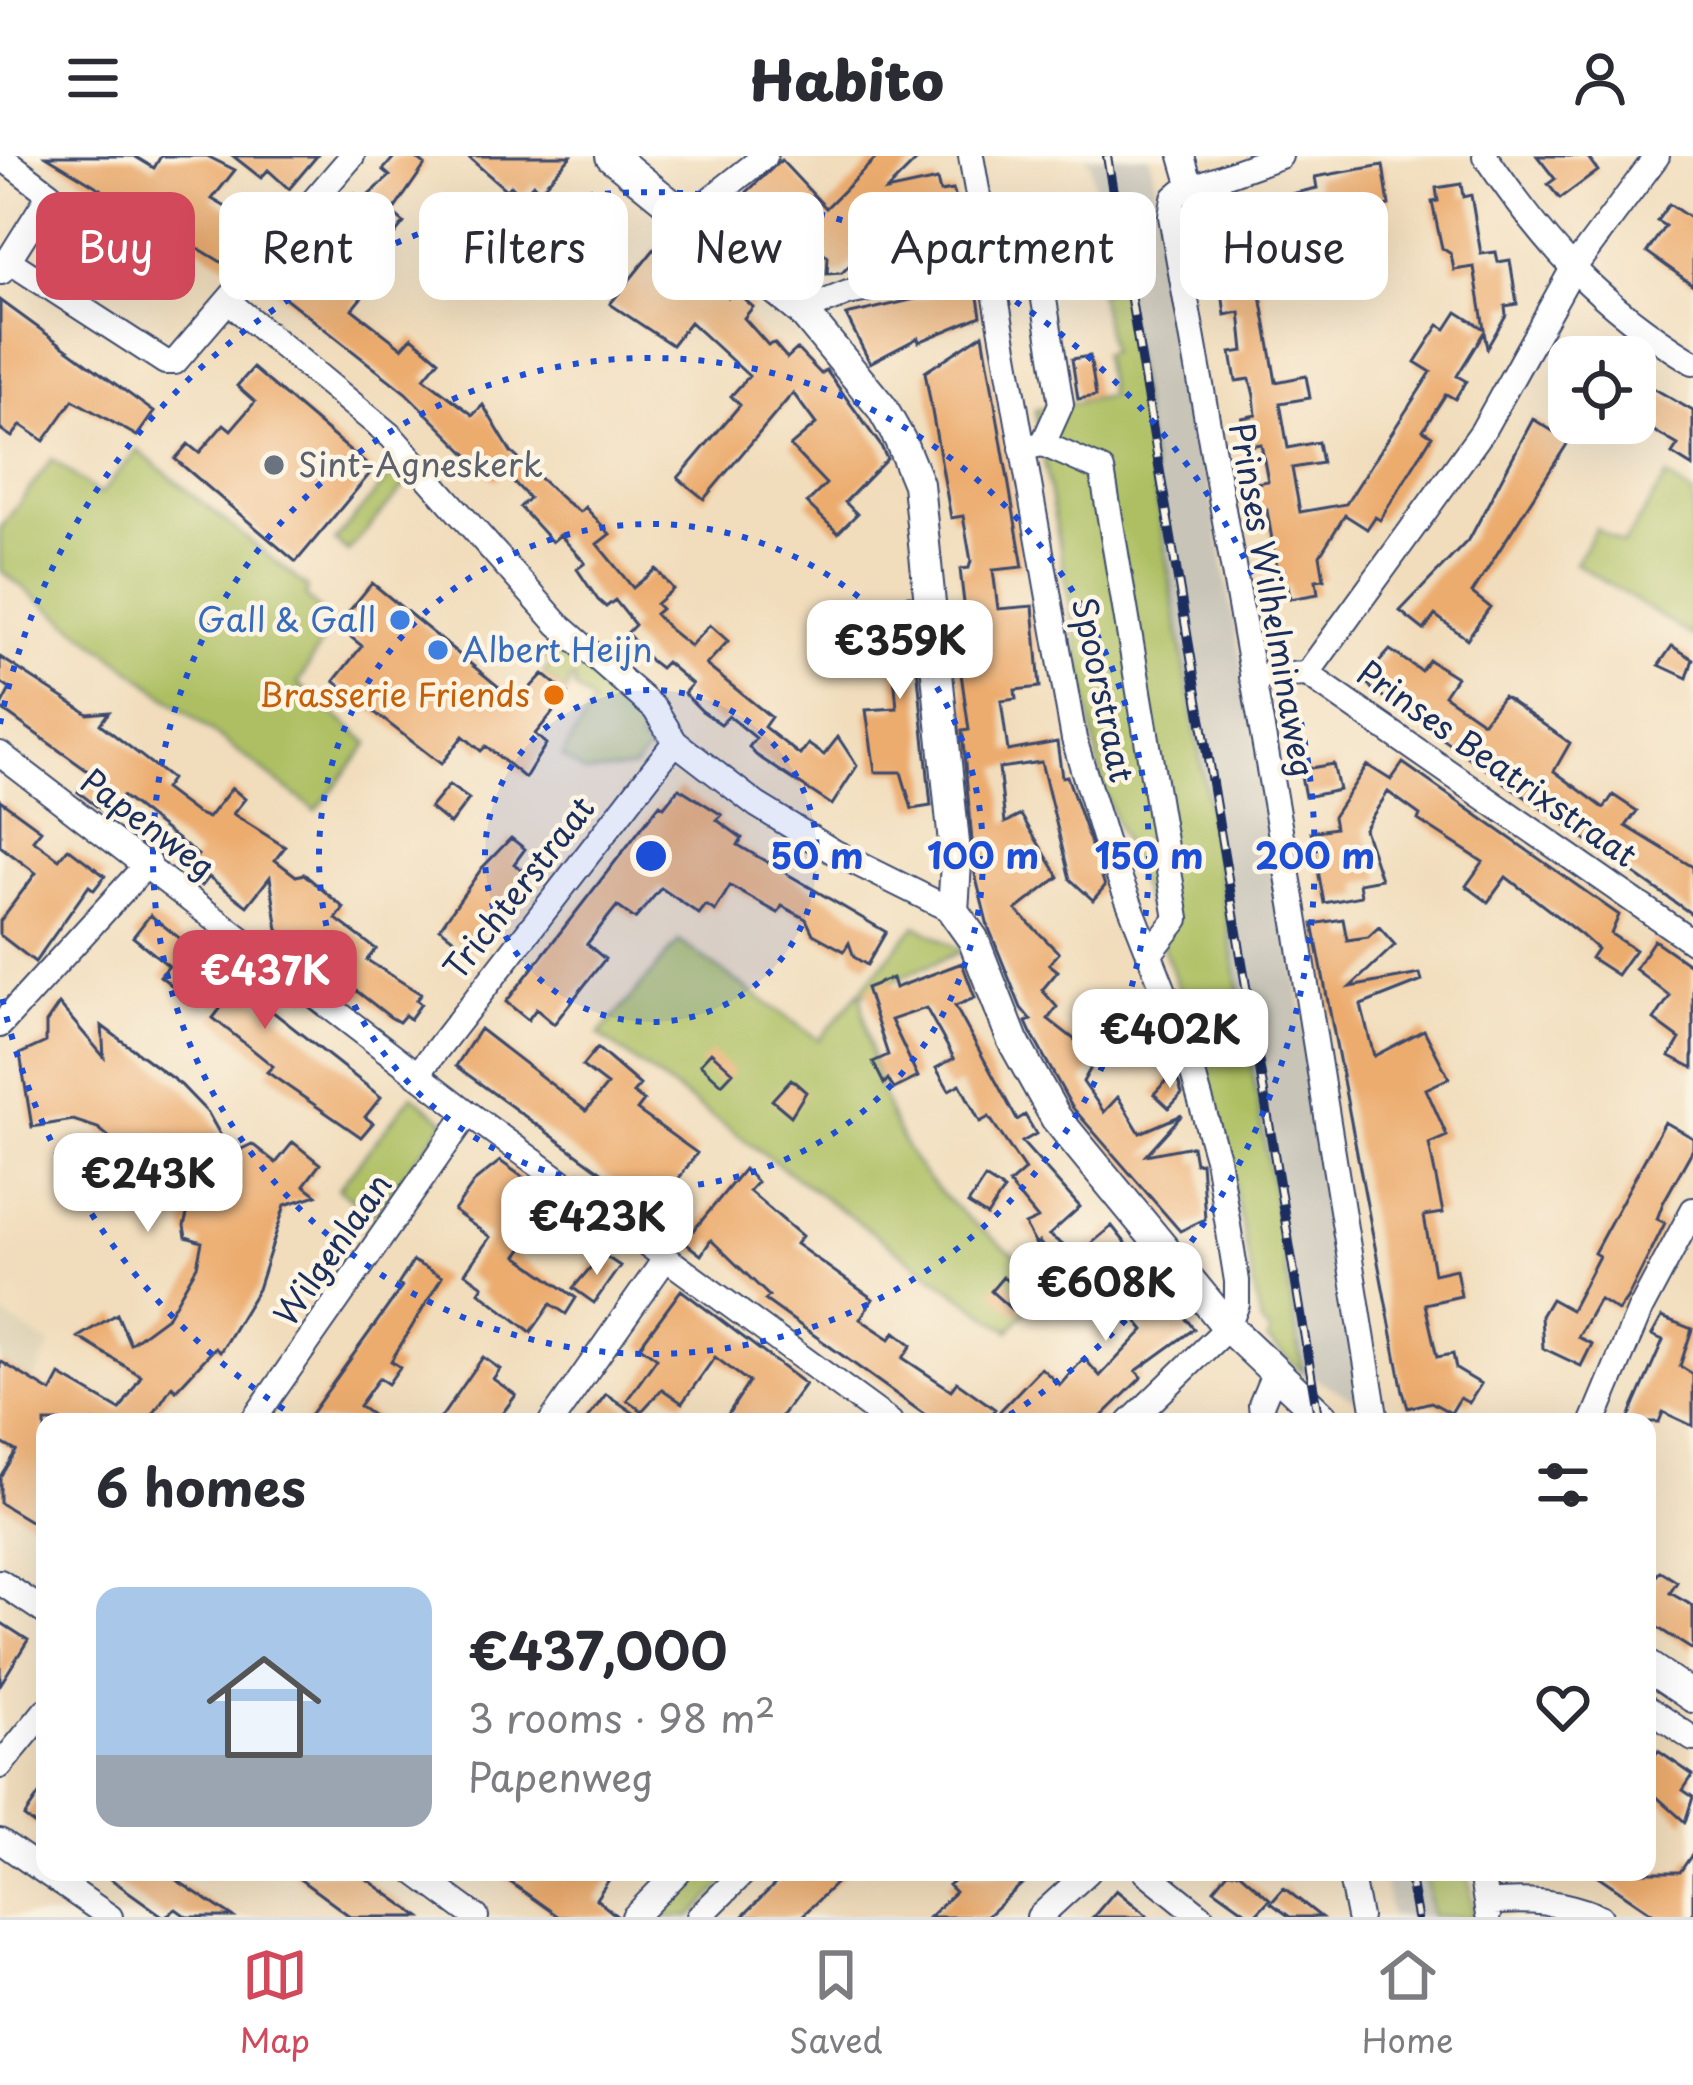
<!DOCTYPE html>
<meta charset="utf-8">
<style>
:root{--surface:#fff;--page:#f2f2f3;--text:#2b2b33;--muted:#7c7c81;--line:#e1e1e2;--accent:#d1495b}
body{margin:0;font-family:"Playpen Sans",sans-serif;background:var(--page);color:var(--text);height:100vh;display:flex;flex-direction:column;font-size:45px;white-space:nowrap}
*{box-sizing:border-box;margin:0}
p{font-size:39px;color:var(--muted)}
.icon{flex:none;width:66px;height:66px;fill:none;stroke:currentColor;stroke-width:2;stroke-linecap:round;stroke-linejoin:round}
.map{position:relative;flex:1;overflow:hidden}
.side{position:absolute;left:36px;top:1257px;width:1620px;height:468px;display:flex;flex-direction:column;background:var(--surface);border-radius:24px;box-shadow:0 12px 48px #0002}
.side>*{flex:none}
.banner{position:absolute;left:36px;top:36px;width:1623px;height:108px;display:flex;gap:24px}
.buttons{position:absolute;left:1548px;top:180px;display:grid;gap:24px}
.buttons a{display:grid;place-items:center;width:108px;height:108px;border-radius:24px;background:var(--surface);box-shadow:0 12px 48px #0002;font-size:60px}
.price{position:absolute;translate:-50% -102px;padding:0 27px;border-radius:24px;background:#fff;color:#222;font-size:39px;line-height:78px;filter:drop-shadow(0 3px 6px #0008)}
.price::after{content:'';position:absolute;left:50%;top:72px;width:36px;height:27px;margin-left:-18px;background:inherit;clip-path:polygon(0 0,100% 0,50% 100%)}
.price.selected{background:var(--accent);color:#fff}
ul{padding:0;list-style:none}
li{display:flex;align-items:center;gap:36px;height:300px;padding:0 60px}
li+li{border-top:3px solid var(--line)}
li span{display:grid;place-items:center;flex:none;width:336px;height:240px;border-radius:24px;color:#555}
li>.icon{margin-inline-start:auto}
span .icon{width:144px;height:144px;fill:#fffc;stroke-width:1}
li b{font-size:51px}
h2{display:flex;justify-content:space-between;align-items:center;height:144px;padding:0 60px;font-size:51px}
.tag{padding:0 42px;border-radius:24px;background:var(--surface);box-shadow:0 12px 48px #0002;font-size:42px;line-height:108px}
.tag.selected{background:var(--accent);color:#fff}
header{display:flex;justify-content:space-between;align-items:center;height:156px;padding:0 60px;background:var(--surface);font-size:54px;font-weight:800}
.menu{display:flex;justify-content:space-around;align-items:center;height:168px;border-top:3px solid var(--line);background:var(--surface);font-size:33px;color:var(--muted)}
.menu a{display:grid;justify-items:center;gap:6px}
.menu .selected{color:var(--accent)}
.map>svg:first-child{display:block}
.built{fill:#dfd3b6}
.industrial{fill:#c8c4b8}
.green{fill:#adbf62;stroke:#647760;stroke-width:3}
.building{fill:#ecac6e}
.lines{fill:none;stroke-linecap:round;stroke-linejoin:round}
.minor-casing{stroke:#3b496c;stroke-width:28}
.major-casing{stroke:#3b496c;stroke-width:34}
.minor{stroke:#fff;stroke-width:24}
.major{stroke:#fff;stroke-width:30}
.rail-casing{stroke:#1b2f5e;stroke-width:10}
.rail{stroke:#fcf5e5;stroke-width:6;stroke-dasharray:18;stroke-linecap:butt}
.ring{fill:none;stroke:#1d4ed8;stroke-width:6;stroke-dasharray:6 12}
.worship-dot{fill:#6b7280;stroke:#fcf5e5;stroke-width:4.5}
.shop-dot{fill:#3f7fe0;stroke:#fcf5e5;stroke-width:4.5}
.food-dot{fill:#e8710a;stroke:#fcf5e5;stroke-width:4.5}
.labels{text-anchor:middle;stroke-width:9;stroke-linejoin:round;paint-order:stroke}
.worship-label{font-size:33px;fill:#5b616d;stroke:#fcf5e5;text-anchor:start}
.street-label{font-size:33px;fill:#1b2f5e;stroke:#fcf5e5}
.shop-label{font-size:33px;fill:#366cbe;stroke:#fcf5e5;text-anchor:end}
.food-label{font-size:33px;fill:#c56008;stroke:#fcf5e5;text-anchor:end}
.centre{fill:#1d4ed8;stroke:#fcf5e5;stroke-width:6}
.ring-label{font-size:36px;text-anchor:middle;font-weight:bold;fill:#1d4ed8;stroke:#fcf5e5;stroke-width:9;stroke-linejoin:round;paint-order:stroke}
</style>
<header><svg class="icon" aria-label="menu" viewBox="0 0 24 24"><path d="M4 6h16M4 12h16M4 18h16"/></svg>Habito<svg class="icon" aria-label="person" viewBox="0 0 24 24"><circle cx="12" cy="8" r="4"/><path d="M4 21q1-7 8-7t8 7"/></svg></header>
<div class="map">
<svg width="1693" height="1761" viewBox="0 0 1693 1761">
<rect width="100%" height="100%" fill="#fcf5e5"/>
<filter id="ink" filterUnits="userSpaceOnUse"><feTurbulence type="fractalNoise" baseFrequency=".00833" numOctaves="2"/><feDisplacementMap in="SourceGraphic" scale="24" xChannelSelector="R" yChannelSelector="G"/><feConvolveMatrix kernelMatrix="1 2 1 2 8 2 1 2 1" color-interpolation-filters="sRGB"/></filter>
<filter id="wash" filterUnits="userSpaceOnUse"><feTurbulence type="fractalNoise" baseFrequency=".004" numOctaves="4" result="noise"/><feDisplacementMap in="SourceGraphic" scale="48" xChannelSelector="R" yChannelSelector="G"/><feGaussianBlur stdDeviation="2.7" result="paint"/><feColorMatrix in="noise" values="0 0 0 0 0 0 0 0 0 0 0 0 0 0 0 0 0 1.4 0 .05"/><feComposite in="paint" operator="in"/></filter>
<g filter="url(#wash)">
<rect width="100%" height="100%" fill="#f1ddbc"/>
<path class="built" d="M0 1157 51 1190 0 1289Z"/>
<path class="industrial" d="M1085 0H1150L1290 777 1363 1248 1303 1216 1119 123 1099 125 1087 57 1098 54 1091 8Z
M1383 1716H1424L1432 1761H1391Z"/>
<path class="green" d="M1121 133 1303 1216 1267 1184 1270 1177 1261 1167 1220 960 1190 862 1103 632 1035 254 1109 240 1102 198 1110 196 1099 136Z
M137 294 308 432 306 441 333 467 298 528 369 587 316 655 0 414V373L52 303 100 339Z
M397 311 409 325 348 396 335 385Z
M1667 321 1693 339V481L1575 407 1596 372 1623 389Z
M560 482 649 570V577L640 578V589L649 590V595L634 612 585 617 562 600 593 548 574 532 575 524 570 523 566 536 543 518 552 506 543 501Z
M916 769 962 795 861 839C870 903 885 971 928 1023 960 1062 1011 1094 1050 1127L1009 1175 599 879 679 785 819 884Z
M412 939 446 965 373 1059 338 1033Z
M696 1716H736L691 1761H651Z
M1425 1716H1468L1475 1761H1432Z"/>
<g id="blocks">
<path class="building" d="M46 0H134L154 12 161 0H207L235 14 212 43 257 69 231 112Z
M233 0H317L289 33 268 14 261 22Z
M395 0H414L425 9 392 57 404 67 379 98 390 107 352 153 402 192 412 181 439 204 424 222 473 259 483 249 511 296 565 345 580 356 585 351 610 378 597 388 633 432 656 413 673 433 656 448 661 453 655 458 669 473 690 490 710 469 728 485 706 509 771 561 764 571 800 599 808 588 824 599 838 581 857 610 832 649 756 599 749 591 756 582 729 560 721 568 702 555 684 537 692 528 666 506 660 512 651 505 627 477 635 469 615 444 606 451 598 444 577 413 585 407 560 379 552 386 520 351 529 342 504 316 496 324 487 318 406 237 274 133 355 38 363 44 390 20 383 14Z
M467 0H571L540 34 533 28 522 40 511 29 506 34Z
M878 0H921L886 35 937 24 940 36 953 34 971 93 893 111 873 85 842 117 827 118 828 101 808 81 782 109 764 93 780 76 747 36 781 4 826 52Z
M1537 0H1587L1598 15 1560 43 1548 28 1555 23Z
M1383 9 1389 49 1357 55 1355 42 1320 48 1323 71 1276 79 1277 113 1257 117 1276 226 1306 220 1310 242 1280 247 1288 292 1318 286 1322 307 1292 312 1300 356 1346 348 1431 216 1415 206 1439 169 1446 173 1457 156 1484 173 1474 111 1454 114 1451 98 1442 92 1432 46 1438 45 1436 32 1461 28 1463 41 1471 39 1481 98 1496 96 1498 106 1510 104 1517 148 1505 150 1506 159 1487 192 1484 176 1457 220 1466 225 1455 243 1446 238 1423 274 1432 280 1380 364 1375 361 1367 373 1345 359 1320 399 1324 423 1316 424 1318 438 1290 443 1288 429 1280 431 1267 354 1259 355 1255 327 1268 325 1261 288 1248 290 1242 262 1256 259 1254 240 1250 223 1236 225 1231 197 1244 195 1240 156 1225 159 1215 81 1227 79 1223 62 1240 59 1238 50 1317 32 1315 21Z
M1669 48 1693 64V129L1647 96 1665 70 1657 65Z
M656 91 728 141 734 134 753 151 744 162 768 189 774 187 787 202 797 193 821 218 826 214 881 290 887 303 845 346 857 358 838 377 807 347 826 328 790 290 816 268 793 237 704 343 678 322 740 249 731 240 749 220 690 166 672 189 610 148Z
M976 129 981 160 919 186 918 182 870 207 846 159Z
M0 144 154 256 137 280 73 244 44 285 21 269 12 281 0 273Z
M983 178 1023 411 993 414 998 453 1033 450 1040 531 1015 534 1016 543 1001 545 1008 595 1057 586 1062 621 1067 620 1105 730 1093 744 1070 723 1041 606 999 612 1005 667 1021 659 1059 721 1016 754 1059 797 1049 808 1058 815 1042 834 1057 851 1048 863 1097 901 1083 926 1104 956 1118 941 1140 977 1182 959 1146 999 1192 990 1195 1007 1201 1006 1205 1063 1180 1075 1072 951 1031 877 1026 866 1031 864 1021 852 988 770 975 718 962 575 969 574 956 482 968 481 960 413 969 412 971 405 963 360 951 362 925 216Z
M1090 200 1096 240 1078 243 1072 203Z
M253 212 373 314 296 406 175 303 188 288 199 297 224 268 231 274 255 246 237 230Z
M1648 229 1693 255V311L1672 298 1678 289 1635 264V251Z
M1533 263 1569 285 1472 437 1490 451 1467 483 1435 459 1424 474 1400 455 1470 382Z
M372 427 517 546 543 518 568 538 535 578 546 588 525 622 486 590 481 595 463 580 441 608 334 525 362 490 337 470Z
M910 440 931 650 912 653 901 616H875L866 554 897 552 892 496 877 497 865 453 880 451V443Z
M836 450 864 476 840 487 820 468Z
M1672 490 1693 503 1687 522 1659 509Z
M1390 494 1421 515 1429 504 1456 521 1444 539 1483 566 1503 540 1570 587 1554 615 1604 652 1613 639 1637 655 1626 670 1693 711V759L1372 533 1364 523Z
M0 501 88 558 109 556 100 568 171 623 164 633 196 657 208 662 232 632 245 643 233 658 285 691 275 704 296 720 304 718 344 752 336 763 376 793 367 804 421 838 416 844 421 848 410 863 405 859 399 866 390 861 278 774 270 721 247 750 209 721 202 730 184 717 198 699 122 640 108 659 78 636 92 618 0 552 10 533 0 526Z
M1403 607 1619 759 1611 778 1635 794 1617 819 1591 802 1597 793 1580 778 1506 721 1488 746 1466 730 1483 706 1418 664 1420 659 1388 636 1364 673 1381 723 1359 727 1361 740 1324 747 1311 676 1335 672 1333 661 1367 609 1391 624Z
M1333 608 1339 634 1305 641 1300 614Z
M449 629 469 643 450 668 430 652Z
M679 632 722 659 717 664 742 682 738 689 886 776 867 809 854 801 849 787 844 795 813 778 806 763 782 750 778 757 730 730 715 755 706 749 699 758 661 732 635 763 617 750 609 760 587 788 605 803 554 868 536 853 528 864 506 846 660 648 664 651Z
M0 644 41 674 33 684 59 703 68 692 105 720 94 734 89 730 35 806 0 779V765L36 717 0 690Z
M511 682 525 693 514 708 527 717 478 771 481 774 467 793 440 772 482 712Z
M150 759 381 941 365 961 373 967 361 981 267 916 273 910 213 862 220 853 200 836 183 823 175 832 160 820 169 810 133 781Z
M1343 763 1347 784 1368 781 1379 771 1395 789 1350 831 1420 818 1422 825 1361 849 1374 900 1424 874 1449 922 1426 933 1447 980 1429 988 1443 1057 1424 1060 1434 1118 1456 1113 1461 1140 1425 1148 1437 1201 1453 1198 1456 1213 1481 1228 1469 1247 1460 1242 1451 1257 1431 1246 1408 1252 1403 1236 1313 768Z
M1654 784 1693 811V912L1670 900 1680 883 1654 864 1670 840 1635 813Z
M962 807 975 842 955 850 1017 964 1025 959 1036 978 1022 986 1080 1051 1049 1079 1083 1103 1069 1122 1039 1086 1036 1089 1025 1069 1038 1063 1009 1028 1025 1014 989 961 980 966 960 928 949 934 936 912 954 902 926 852 891 864 918 921 894 933 888 923 884 928 873 906 888 899 866 832 892 822 895 832Z
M59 848 104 901 102 870 181 929 208 957 231 998 252 988 276 1007 293 986 320 1008 304 1029 317 1039 285 1049 258 1133 220 1196 215 1192 176 1234 172 1230 148 1266H45V1352L35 1368 0 1347V1321L16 1295 0 1286V1205L51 1236 60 1219 120 1254 141 1220 78 1181 117 1158 130 1188 168 1160 197 1110 202 1086 186 1081 184 1070 196 1024 158 1038 137 1004 98 972 73 964 32 971 20 898 46 886V867Z
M480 873 586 955 607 929 582 910 597 892 640 929 633 937 644 945 637 954 697 997 650 1063 632 1050 637 1042 456 910Z
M711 896 733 916 722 928 700 908Z
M1175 915 1182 938 1169 952 1154 938Z
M791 923 806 936 791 960 772 944Z
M1665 966 1693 982V993L1663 1047 1657 1063 1665 1067 1627 1143 1618 1155 1599 1143 1578 1181 1592 1188 1581 1210 1543 1192 1541 1160 1551 1143 1571 1154 1599 1100 1594 1097Z
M500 1005 565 1051 547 1078 538 1072 517 1100 576 1142 566 1158 551 1148 531 1176 479 1136 483 1130 465 1117 490 1081 454 1055 476 1024Z
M744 1013 757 1026 749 1035 802 1080 796 1088 873 1143 860 1163 890 1183 895 1176 912 1189 903 1202 951 1234 957 1226 995 1253 985 1266H935L765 1144 769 1140 711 1084 701 1099 684 1086Z
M985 1022 1004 1034 987 1060 968 1048Z
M1112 1070 1194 1173 1136 1215 1142 1221 1096 1266H1012L1000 1255 1041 1212 1060 1229 1084 1202 1100 1220 1144 1174 1081 1096Z
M602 1098 620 1110 594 1147 573 1132Z
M413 1105 442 1121 391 1205 400 1211 388 1228 379 1222 359 1250 382 1266H305L402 1131 398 1129Z
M1003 1121 1029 1145 1018 1159 991 1135Z
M681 1134 805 1228 777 1266H723L749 1226 715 1201 682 1247 662 1233 642 1255 627 1244 657 1202 640 1190Z
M1662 1161 1692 1173 1680 1210 1693 1218V1270L1663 1256 1659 1266H1627L1663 1184 1652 1179Z
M483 1201 500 1213 493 1223 516 1239 496 1266H438Z
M606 1238 647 1266H585Z
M1660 1415 1677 1426 1670 1437 1693 1450V1494L1647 1465V1418L1654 1423Z
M0 1466 28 1484 0 1529Z
M1658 1595 1693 1619 1683 1634 1693 1641 1685 1666 1647 1632V1610Z
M45 1630V1676L24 1661Z
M1693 1697V1761H1658L1592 1716H1680Z
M101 1716H164L233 1761H187L176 1753 164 1761Z
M290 1716H357L420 1761H351Z
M496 1716H614L596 1743 618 1761H559Z
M787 1716H847L801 1761H742Z
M963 1716H1035L986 1761H929L955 1736 948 1729Z
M1228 1716H1239L1270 1743 1253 1761 1214 1733Z
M1284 1732 1321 1761H1290L1271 1747Z
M1116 1734 1149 1761H1093Z"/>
</g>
</g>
<g filter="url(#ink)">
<use href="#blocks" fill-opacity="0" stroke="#3b496c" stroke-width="3"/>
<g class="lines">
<defs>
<path id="minor" d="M0 0 50 38 1 116
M971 0 1074 583 1105 685 1184 886 1217 1002 1237 1125V1148L1228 1171 1130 1266
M1182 0 1191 31
M1280 0 1182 35 1174 42 1171 60 1293 748 1376 1266
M1485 0C1547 91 1598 148 1693 206
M688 61 765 0
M9 105 165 206H175L352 0
M229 146 391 280 558 468 655 553 675 586 757 649 834 696 953 755
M802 155 848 137 1030 102 1039 113 1061 248 1043 288
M1022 292 1043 288 1102 314 1177 763 1152 795
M1307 518 1482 276 1572 114 1657 0
M1252 521 1307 518 1693 786
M0 598 468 957 890 1266
M0 869 148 707
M417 919 675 586
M252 1266 468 957
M551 1266 665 1103
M1263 1266 1261 1249 1274 1218
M1593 1266 1640 1154 1693 1054
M0 1426 45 1456
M1647 1552 1693 1583
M0 1610 45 1555
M0 1685 110 1761
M415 1716 476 1761
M1146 1716 1202 1761
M1350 1716 1359 1761
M1481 1716 1488 1759
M1486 1747C1528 1743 1561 1745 1600 1761
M634 1761 678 1716
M699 1761 744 1716
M1039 1761 1088 1716"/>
<path id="major" d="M611 0 802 155 882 252 900 284 918 328 956 707 953 755 973 783 1013 885 1056 962 1228 1171 1328 1266
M1647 1510 1693 1541"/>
</defs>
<use href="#minor" class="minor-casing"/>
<use href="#major" class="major-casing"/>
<use href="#minor" class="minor"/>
<use href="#major" class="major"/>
<defs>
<path id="rail" d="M1107 0 1319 1266
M1409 1716 1417 1761"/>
</defs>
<use href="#rail" class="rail-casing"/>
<use href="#rail" class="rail"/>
</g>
</g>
<circle cx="651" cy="700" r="166" fill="#1d4ed8" fill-opacity=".12"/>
<g class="ring">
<circle cx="651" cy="700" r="166"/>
<circle cx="651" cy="700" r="332"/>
<circle cx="651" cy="700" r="498"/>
<path d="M299 1263A664 664 0 0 1 0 832M0 568A664 664 0 1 1 1003 1263"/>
</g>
<circle class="worship-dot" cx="274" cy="309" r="12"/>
<g class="shop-dot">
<circle cx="400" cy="464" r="12"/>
<circle cx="438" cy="494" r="12"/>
</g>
<circle class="food-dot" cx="554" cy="539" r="12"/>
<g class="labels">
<g class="worship-label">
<text x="298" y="321">Sint-Agneskerk</text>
</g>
<g class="street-label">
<text transform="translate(1272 444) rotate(80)" y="12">Prinses Wilhelminaweg</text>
<text transform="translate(1103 534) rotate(78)" y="12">Spoorstraat</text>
<text transform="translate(1497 608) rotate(35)" y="12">Prinses Beatrixstraat</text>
<text transform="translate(148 668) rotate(37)" y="12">Papenweg</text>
<text transform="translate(519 732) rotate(-52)" y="12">Trichterstraat</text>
<text transform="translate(333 1093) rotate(-55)" y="12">Wilgenlaan</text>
</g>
<g class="shop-label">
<text x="376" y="476">Gall &amp; Gall</text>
<text x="462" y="506" text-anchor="start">Albert Heijn</text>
</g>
<g class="food-label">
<text x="530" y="551">Brasserie Friends</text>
</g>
</g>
<circle cx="651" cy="700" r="18" class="centre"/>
<g class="ring-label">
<text x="817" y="713">50 m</text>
<text x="983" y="713">100 m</text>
<text x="1149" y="713">150 m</text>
<text x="1315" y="713">200 m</text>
</g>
</svg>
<div class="buttons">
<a><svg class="icon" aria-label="locate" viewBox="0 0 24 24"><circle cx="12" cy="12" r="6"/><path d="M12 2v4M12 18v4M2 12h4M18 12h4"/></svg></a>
</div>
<b class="price" style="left:900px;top:546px">€359K</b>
<b class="price selected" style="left:265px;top:876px">€437K</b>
<b class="price" style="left:1170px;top:935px">€402K</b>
<b class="price" style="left:148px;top:1079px">€243K</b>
<b class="price" style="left:597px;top:1122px">€423K</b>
<b class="price" style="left:1106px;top:1188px">€608K</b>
<div class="banner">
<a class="tag selected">Buy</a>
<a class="tag">Rent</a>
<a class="tag">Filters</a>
<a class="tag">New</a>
<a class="tag">Apartment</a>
<a class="tag">House</a>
</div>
<section class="side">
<h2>6 homes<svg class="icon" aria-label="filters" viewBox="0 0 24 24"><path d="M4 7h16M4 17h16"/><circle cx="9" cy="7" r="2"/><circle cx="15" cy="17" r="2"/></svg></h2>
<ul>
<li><span style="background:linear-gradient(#a9c7e8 70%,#9aa5b1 0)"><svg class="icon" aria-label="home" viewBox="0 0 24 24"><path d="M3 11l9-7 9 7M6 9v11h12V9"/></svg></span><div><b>€437,000</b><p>3 rooms · 98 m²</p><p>Papenweg</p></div><svg class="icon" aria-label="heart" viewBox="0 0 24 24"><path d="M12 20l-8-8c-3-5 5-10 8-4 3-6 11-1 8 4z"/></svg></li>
</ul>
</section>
</div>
<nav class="menu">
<a class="selected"><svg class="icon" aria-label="map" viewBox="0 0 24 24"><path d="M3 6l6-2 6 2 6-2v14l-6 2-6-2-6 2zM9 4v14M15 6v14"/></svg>Map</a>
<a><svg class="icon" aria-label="saved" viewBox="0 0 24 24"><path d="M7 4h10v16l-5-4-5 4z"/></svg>Saved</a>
<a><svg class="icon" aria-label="home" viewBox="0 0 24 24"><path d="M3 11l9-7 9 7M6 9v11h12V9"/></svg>Home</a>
</nav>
